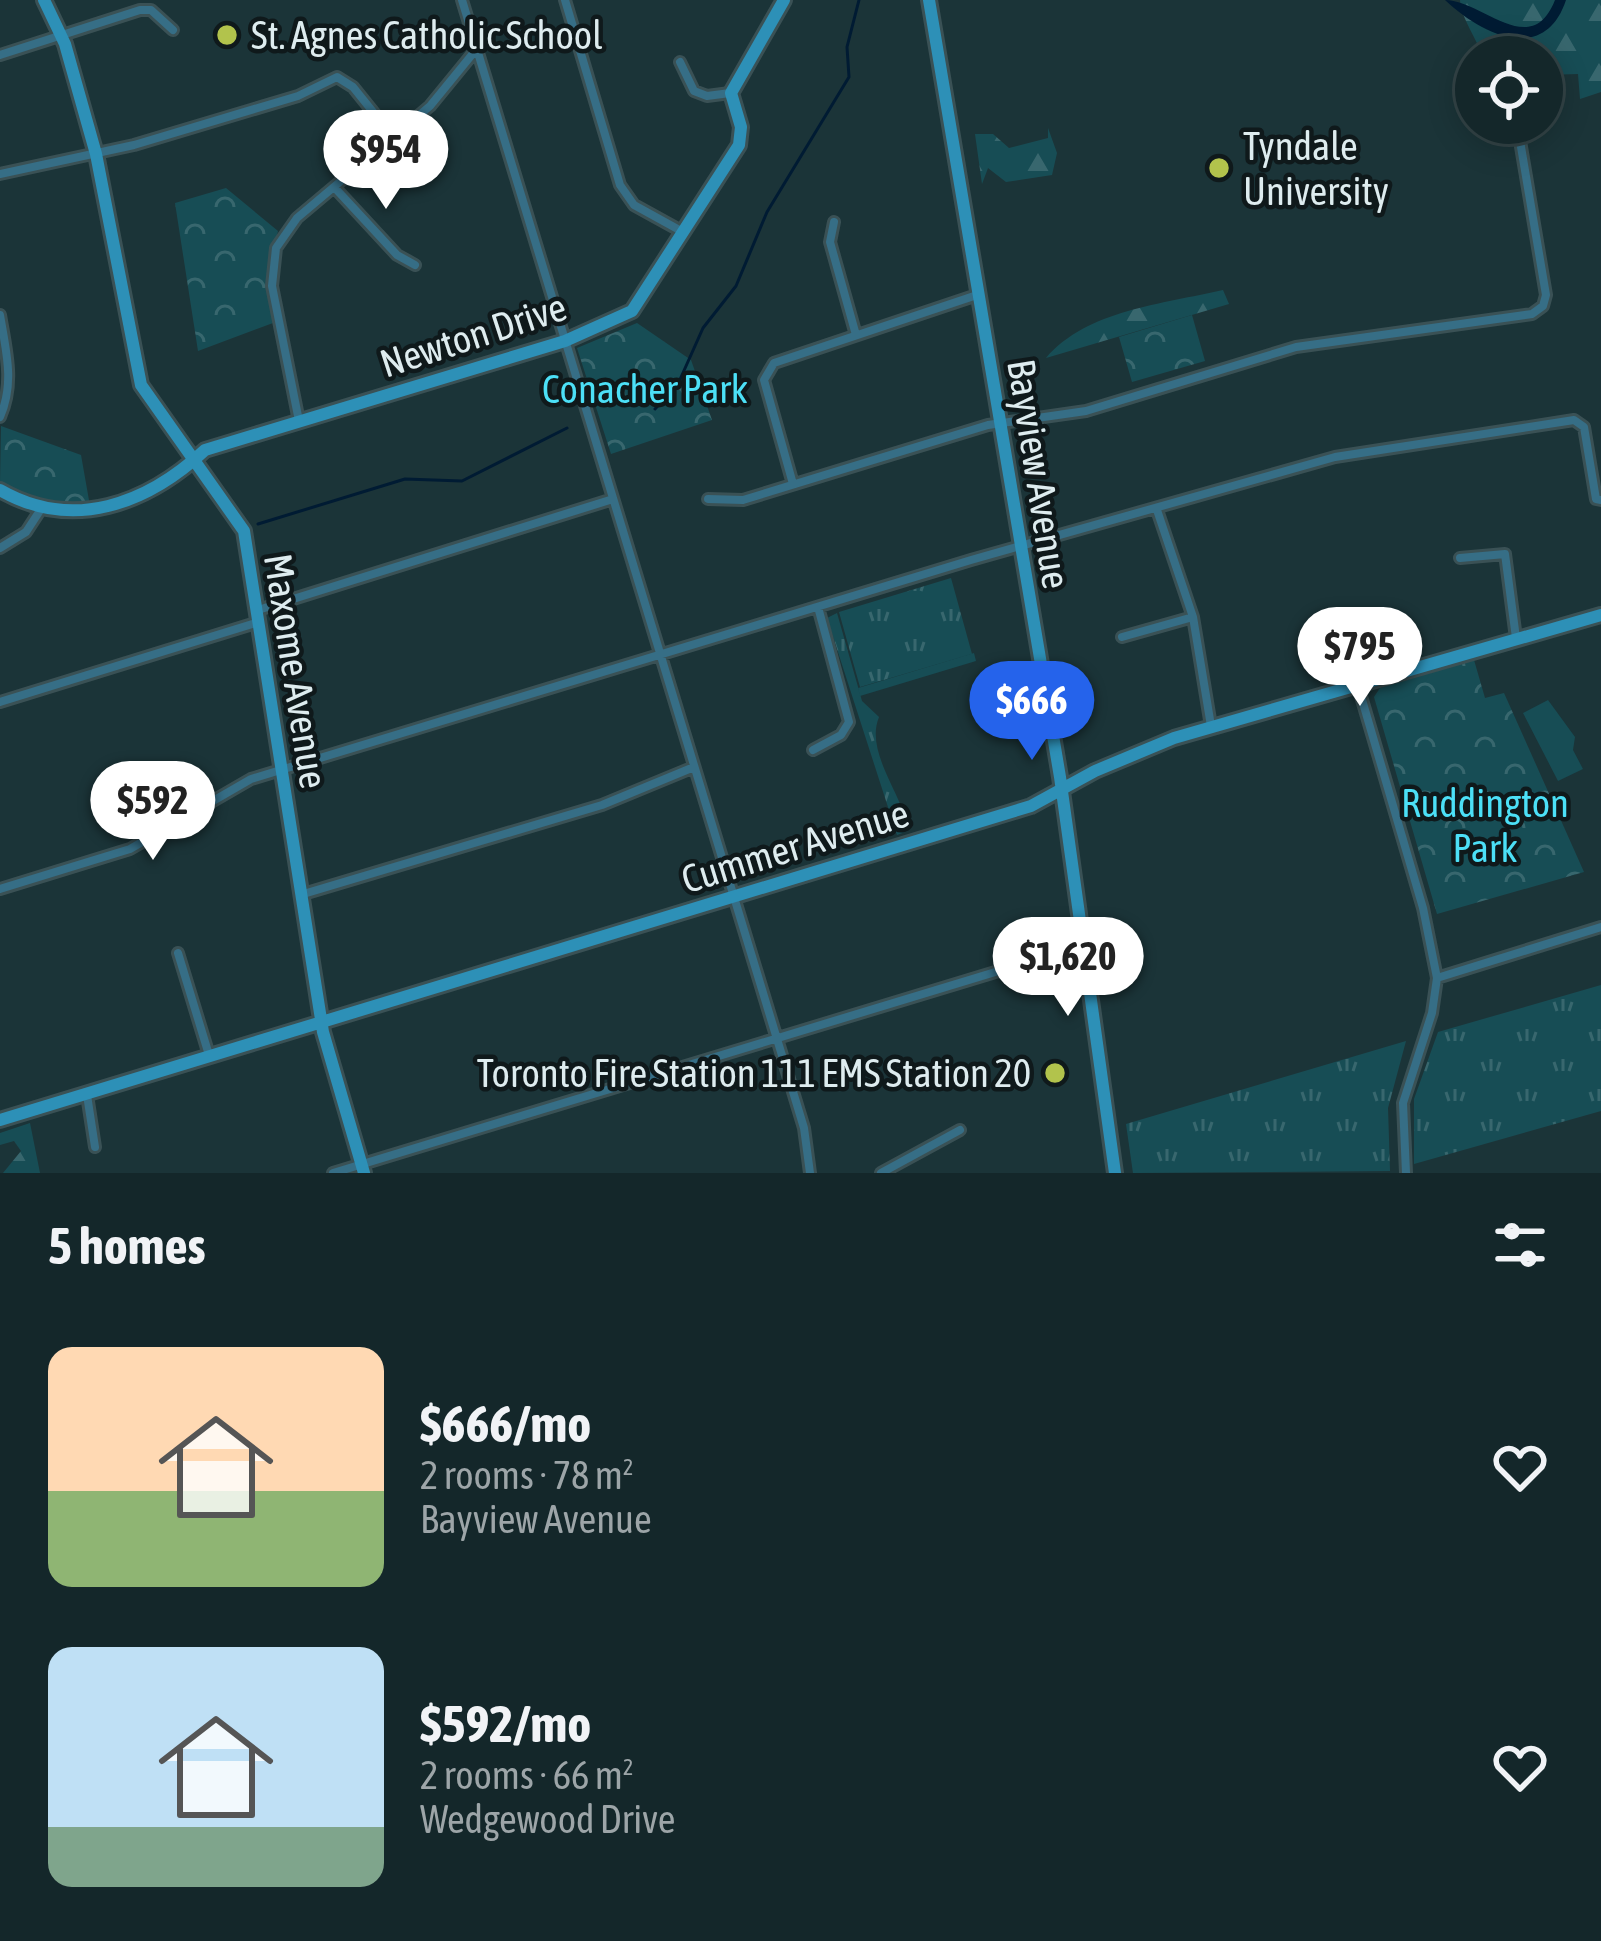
<!DOCTYPE html>
<meta charset="utf-8">
<style>
:root{--surface:#14272a;--page:#213336;--text:#f1f3f6;--muted:#9da5a8;--line:#334447;--accent:#2563eb}
body{margin:0;font-family:"Asap Condensed",sans-serif;background:var(--page);color:var(--text);height:100vh;display:flex;flex-direction:column;font-size:45px;white-space:nowrap}
*{box-sizing:border-box;margin:0}
p{font-size:39px;color:var(--muted)}
.icon{flex:none;width:66px;height:66px;fill:none;stroke:currentColor;stroke-width:2;stroke-linecap:round;stroke-linejoin:round}
.map{position:relative;height:1173px;overflow:hidden}
.drawer{display:flex;flex-direction:column;background:var(--surface);flex:1}
.drawer>*{flex:none}
.buttons{position:absolute;left:1455px;top:36px;display:grid;gap:24px}
.buttons a{display:grid;place-items:center;width:108px;height:108px;border-radius:50%;background:var(--surface);box-shadow:0 6px 30px #0003,0 0 0 3px var(--line);font-size:60px}
.price{position:absolute;translate:-50% -102px;padding:0 27px;border-radius:42px;background:#fff;color:#222;font-size:39px;line-height:78px;filter:drop-shadow(0 3px 6px #0008)}
.price::after{content:'';position:absolute;left:50%;top:72px;width:36px;height:27px;margin-left:-18px;background:inherit;clip-path:polygon(0 0,100% 0,50% 100%)}
.price.active{background:var(--accent);color:#fff}
ul{padding:0;list-style:none}
li{display:flex;align-items:center;gap:36px;height:300px;padding:0 48px}
li span{display:grid;place-items:center;flex:none;width:336px;height:240px;border-radius:24px;color:#555}
li>.icon{margin-inline-start:auto}
span .icon{width:144px;height:144px;fill:#fffc;stroke-width:1}
li b{font-size:51px}
h2{display:flex;justify-content:space-between;align-items:center;height:144px;padding:0 48px;font-size:51px}
.map>svg:first-child{display:block}
.grass{fill:url(#grass-tufts)}
.forest{fill:url(#forest-firs)}
.park{fill:url(#park-crowns)}
.garden{fill:#174d55}
.water{fill:#001b33}
.lines{fill:none;stroke-linecap:round;stroke-linejoin:round}
.stream{stroke:#001b33;stroke-width:3}
.street-casing{stroke:#3a5155;stroke-width:14}
.secondary-casing{stroke:#3a5155;stroke-width:18}
.street{stroke:#366e86;stroke-width:8}
.secondary{stroke:#2d90b7;stroke-width:12}
.poi-dot{fill:#b2c34c;stroke:#0f191b;stroke-width:4.5}
.labels{text-anchor:middle;stroke-width:9;stroke-linejoin:round;paint-order:stroke}
.poi-label{font-size:39px;fill:#deecef;stroke:#0f191b;text-anchor:start}
.street-label{font-size:39px;fill:#deecef;stroke:#0f191b}
.park-label{font-size:39px;fill:#4ce0f7;stroke:#0f191b}
</style>
<div class="map">
<svg width="1601" height="1173" viewBox="0 0 1601 1173">
<defs>
<pattern id="grass-tufts" width="24" height="20" patternUnits="userSpaceOnUse" patternTransform="scale(3)"><rect width="24" height="20" fill="#174d55"/><path d="M3 7l-1-3M5 7V3M7 7l1-3M15 17l-1-3M17 17v-4M19 17l1-3" fill="none" stroke="#38676e"/></pattern>
<pattern id="forest-firs" width="22" height="20" patternUnits="userSpaceOnUse" patternTransform="scale(3)"><rect width="22" height="20" fill="#174d55"/><path d="M5 1l3.5 6h-7zM16 11l3.5 6h-7z" fill="#38676e"/></pattern>
<pattern id="park-crowns" width="20" height="18" patternUnits="userSpaceOnUse" patternTransform="scale(3)"><rect width="20" height="18" fill="#174d55"/><path d="M2 6a3 3 0 1 1 6 0M12 15a3 3 0 1 1 6 0" fill="none" stroke="#38676e"/></pattern>
</defs>
<rect width="100%" height="100%" fill="#1b3438"/>
<path class="grass" d="M951 578 972 654 860 687 839 612Z
M837 613 862 701 879 717C864 753 905 797 908 831L897 835 827 618Z
M1601 985V1111L1414 1164V1099L1438 1032Z
M1406 1041 1388 1108 1390 1171 1133 1173 1126 1124Z"/>
<path class="forest" d="M1460 0H1601V92L1580 99 1578 74 1542 75V57H1482C1477 37 1461 19 1460 0Z
M1048 128 1057 153 1052 175 1006 182 988 168 982 184 975 134H993L1009 148 1048 138Z
M1223 290 1229 304 1046 358C1087 310 1163 304 1223 290Z
M30 1123 40 1173H3L21 1151 14 1141 0 1145V1133Z"/>
<path class="park" d="M226 188 278 231 266 279 273 323 198 351 175 203Z
M1192 315 1205 361 1132 382 1119 337Z
M637 323 691 360 712 420 611 454 577 348Z
M1 426 81 455 90 506 40 502 0 484Z
M1474 660 1485 698 1504 693 1584 872 1437 914 1374 697 1380 688Z"/>
<path class="garden" d="M974 653 976 661 860 696 858 688Z
M1548 700 1575 737 1573 750 1583 769 1558 781 1523 713Z"/>
<path class="water" d="M1445 0C1482 0 1531 61 1555 0H1566C1545 64 1483 36 1445 0Z"/>
<g class="lines">
<path class="stream" d="M655 409 678 384 703 328 736 286 767 212 849 77 847 47 859 0
M258 524 405 479 462 481 567 428"/>
<defs>
<path id="street" d="M462 0 804 1128 810 1173
M565 0 620 185 634 205 683 232
M0 55 140 10H151L173 30
M680 62 694 91 707 96 730 93
M0 174 134 145 298 96 337 77 353 87 394 138
M335 188 397 255 415 265
M834 222 830 242 856 335
M0 315C6 351 15 383 0 417
M299 421 272 286 276 248 297 218 430 106 475 51
M793 484 764 380 774 363 977 295
M708 499 743 500 988 425 1086 411 1296 347 1532 314 1543 306 1546 295 1517 123
M1157 510 1193 617 1211 726
M0 548 26 532 41 509
M1460 558 1505 554 1516 638
M258 610 613 499
M1122 637 1193 617
M1358 686 1423 908 1437 978 1432 1013 1403 1103 1406 1173
M0 702 259 622
M813 750 841 735 849 722 818 607
M0 889 130 849 251 779 971 560 1335 457 1574 420 1584 427 1596 499 1601 500
M300 895 602 805 694 767
M178 953 209 1055
M1437 978 1601 927
M87 1095 95 1147
M333 1173 1081 946
M881 1173 960 1130"/>
<path id="secondary" d="M44 0 65 44 96 154 141 385 244 531 323 1032 364 1173
M929 0 1060 777 1115 1173
M0 490C73 532 147 504 205 450L565 341 632 311 739 145 741 127 731 93 784 0
M0 1120 1031 806 1095 771 1174 738 1601 615"/>
</defs>
<use href="#street" class="street-casing"/>
<use href="#secondary" class="secondary-casing"/>
<use href="#street" class="street"/>
<use href="#secondary" class="secondary"/>
</g>
<g class="poi-dot">
<circle cx="227" cy="35" r="12"/>
<circle cx="1219" cy="168" r="12"/>
<circle cx="1055" cy="1073" r="12"/>
</g>
<g class="labels">
<g class="poi-label">
<text x="251" y="49">St. Agnes Catholic School</text>
<text x="1243" y="160">Tyndale<tspan x="1243" dy="45">University</tspan></text>
<text x="1031" y="1087" text-anchor="end">Toronto Fire Station 111 EMS Station 20</text>
</g>
<g class="street-label">
<text transform="translate(473 335) rotate(-18)" y="14">Newton Drive</text>
<text transform="translate(1039 474) rotate(81)" y="14">Bayview Avenue</text>
<text transform="translate(296 671) rotate(81)" y="14">Maxome Avenue</text>
<text transform="translate(795 846) rotate(-17)" y="14">Cummer Avenue</text>
</g>
<g class="park-label">
<text x="645" y="403">Conacher Park</text>
<text x="1485" y="817">Ruddington<tspan x="1485" dy="45">Park</tspan></text>
</g>
</g>
</svg>
<div class="buttons">
<a><svg class="icon" aria-label="locate" viewBox="0 0 24 24"><circle cx="12" cy="12" r="6"/><path d="M12 2v4M12 18v4M2 12h4M18 12h4"/></svg></a>
</div>
<b class="price" style="left:386px;top:212px">$954</b>
<b class="price" style="left:1360px;top:709px">$795</b>
<b class="price active" style="left:1032px;top:763px">$666</b>
<b class="price" style="left:153px;top:863px">$592</b>
<b class="price" style="left:1068px;top:1019px">$1,620</b>
</div>
<section class="drawer">
<h2>5 homes<svg class="icon" aria-label="filters" viewBox="0 0 24 24"><path d="M4 7h16M4 17h16"/><circle cx="9" cy="7" r="2"/><circle cx="15" cy="17" r="2"/></svg></h2>
<ul>
<li><span style="background:linear-gradient(#ffd9b3 60%,#8fb573 0)"><svg class="icon" aria-label="home" viewBox="0 0 24 24"><path d="M3 11l9-7 9 7M6 9v11h12V9"/></svg></span><div><b>$666/mo</b><p>2 rooms · 78 m²</p><p>Bayview Avenue</p></div><svg class="icon" aria-label="heart" viewBox="0 0 24 24"><path d="M12 20l-8-8c-3-5 5-10 8-4 3-6 11-1 8 4z"/></svg></li>
<li><span style="background:linear-gradient(#bfe0f5 75%,#7fa58c 0)"><svg class="icon" aria-label="home" viewBox="0 0 24 24"><path d="M3 11l9-7 9 7M6 9v11h12V9"/></svg></span><div><b>$592/mo</b><p>2 rooms · 66 m²</p><p>Wedgewood Drive</p></div><svg class="icon" aria-label="heart" viewBox="0 0 24 24"><path d="M12 20l-8-8c-3-5 5-10 8-4 3-6 11-1 8 4z"/></svg></li>
</ul>
</section>
